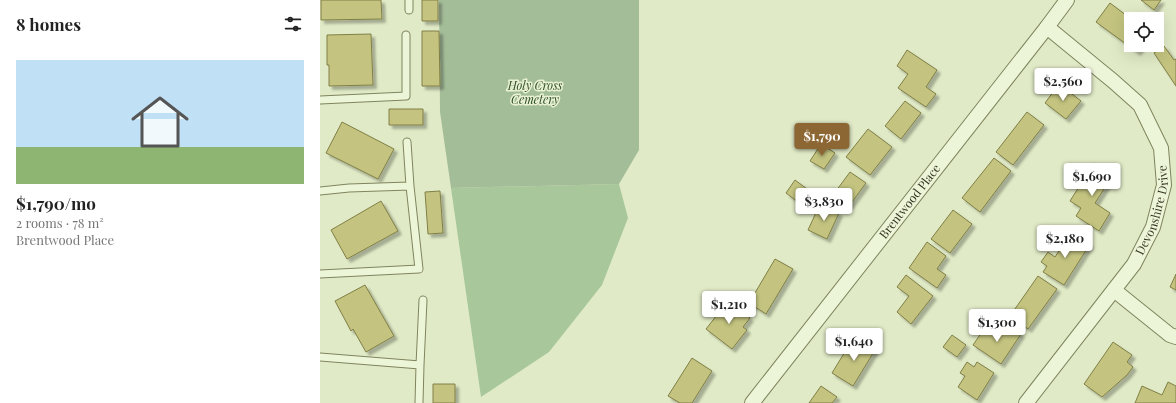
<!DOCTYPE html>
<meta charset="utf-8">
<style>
:root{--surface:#fff;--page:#f2f2f2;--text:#222;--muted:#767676;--accent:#8d6733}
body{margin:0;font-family:"Playfair Display",serif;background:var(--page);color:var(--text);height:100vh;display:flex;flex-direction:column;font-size:15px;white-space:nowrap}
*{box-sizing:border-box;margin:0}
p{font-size:13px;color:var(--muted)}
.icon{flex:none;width:22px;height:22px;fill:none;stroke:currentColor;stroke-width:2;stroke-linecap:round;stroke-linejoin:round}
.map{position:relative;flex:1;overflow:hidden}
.drawer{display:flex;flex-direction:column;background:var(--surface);width:320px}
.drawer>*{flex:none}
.tools{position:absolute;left:804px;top:12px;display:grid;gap:8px}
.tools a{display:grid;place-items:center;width:40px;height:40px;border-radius:0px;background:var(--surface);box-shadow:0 4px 16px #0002;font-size:20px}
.price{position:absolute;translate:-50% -34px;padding:0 9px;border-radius:4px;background:#fff;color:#222;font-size:13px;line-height:26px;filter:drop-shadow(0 1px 2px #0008)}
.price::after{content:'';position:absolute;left:50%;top:24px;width:12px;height:9px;margin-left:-6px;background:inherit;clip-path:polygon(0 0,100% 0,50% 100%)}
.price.active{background:var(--accent);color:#fff}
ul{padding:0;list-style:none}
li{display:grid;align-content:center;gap:8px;height:212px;padding:0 16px}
li span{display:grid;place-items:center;height:124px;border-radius:0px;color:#555}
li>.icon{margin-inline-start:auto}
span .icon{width:72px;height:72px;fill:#fffc;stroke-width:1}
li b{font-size:17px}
h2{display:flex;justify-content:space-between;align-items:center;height:48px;padding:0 16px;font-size:17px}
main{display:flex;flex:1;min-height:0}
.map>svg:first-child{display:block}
.green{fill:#a8c79b}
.cemetery{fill:#a4bd99}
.building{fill:#c4c480;stroke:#807f46;filter:url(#shadow)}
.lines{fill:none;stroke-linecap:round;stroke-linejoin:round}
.lane-casing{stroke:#7f845d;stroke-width:9}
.street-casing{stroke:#7f845d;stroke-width:16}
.lane{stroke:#edf5d9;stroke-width:7}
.street{stroke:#edf5d9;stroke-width:14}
.labels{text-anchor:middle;stroke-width:3;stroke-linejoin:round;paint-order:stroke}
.park-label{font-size:12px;font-style:italic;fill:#2f5028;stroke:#eaf2d5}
.street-label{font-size:12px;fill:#343520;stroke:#eaf2d5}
</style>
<main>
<section class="drawer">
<h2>8 homes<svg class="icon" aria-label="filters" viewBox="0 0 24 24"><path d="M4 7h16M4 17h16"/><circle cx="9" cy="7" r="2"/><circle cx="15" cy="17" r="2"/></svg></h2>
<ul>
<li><span style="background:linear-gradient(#bfe0f5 70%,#8fb573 0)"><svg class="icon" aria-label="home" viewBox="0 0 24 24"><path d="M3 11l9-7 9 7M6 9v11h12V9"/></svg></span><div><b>$1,790/mo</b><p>2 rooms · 78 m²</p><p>Brentwood Place</p></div></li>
</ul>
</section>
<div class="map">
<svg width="856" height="403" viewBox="0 0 856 403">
<defs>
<filter id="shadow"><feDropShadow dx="3.5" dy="3.5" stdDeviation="1" flood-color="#0004"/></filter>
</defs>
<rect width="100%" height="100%" fill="#e0eac6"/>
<path class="green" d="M299 184 308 218 282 285 229 352 161 397 131 188Z"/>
<path class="cemetery" d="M119 0H319V150L299 184 131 188 120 112Z"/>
<path class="building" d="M1 0H61L62 19 1 20Z
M102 0H118V21H102Z
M821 0H841L834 10Z
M790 3 811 19V45H823L817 52 776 22Z
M102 31H119L120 86H102Z
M51 34 53 85 9 86V65H7V35Z
M844 46 854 60 856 59V86L834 53Z
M587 50 617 70 606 87 616 94 606 107 578 88 588 74 577 66Z
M739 84 761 101 746 119 725 103Z
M585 101 601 113 581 139 565 126Z
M69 109H103V125H69Z
M707 112 724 125 693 165 676 152Z
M22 122 74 149 58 179 6 153Z
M548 129 572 147 550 175 526 157Z
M501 144 515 153 504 169 490 161Z
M674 158 691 171 660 212 642 198Z
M774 163 793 175 775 203 790 213 779 231 756 216 761 208 750 201Z
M530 172 546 183 529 206 513 195Z
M475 180 487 189 478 202 466 193Z
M120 191 123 233 108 234 105 192Z
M61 201 78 231 27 259 11 230Z
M500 204 519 213 507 239 488 230Z
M633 210 652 224 630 253 611 239Z
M751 232 770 244 744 285 723 272 727 266 721 262 728 252 735 257Z
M607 242 626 256 617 269 626 275 617 288 589 268Z
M455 259 473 269 446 314 429 303Z
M856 274V290L850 287Z
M586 275 613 296 591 324 577 312 589 296 577 287Z
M718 276 737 289 708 329 690 316Z
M45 285 74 336 46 352 33 329 31 331 15 301Z
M408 301 430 318 423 327 427 330 412 349 386 329Z
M687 324 701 334 681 364 653 345 666 326 679 335Z
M632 335 646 345 637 357 623 347Z
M534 337 555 350 533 386 512 373Z
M793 342 812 355 807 362 813 367 807 375 782 397 764 384Z
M372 358 392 371 372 403H360L348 396Z
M647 362 654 367 657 362 674 373 657 400 638 387 645 376 640 373Z
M848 382 856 386V403H815L822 386 842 395Z
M113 384H135V403H113Z
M501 386 517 397 512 403H489Z"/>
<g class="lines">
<defs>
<path id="lane" d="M89 10V0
M0 100 86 96V35
M0 191 29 188 90 186 87 142
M0 274 99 269 90 186
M0 357 100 365 103 300
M99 403 100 365"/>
<g id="street">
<path d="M794 290 850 335 856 337"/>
<path id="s1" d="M432 403 727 27 747 0"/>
<path id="s2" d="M706 403 814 264 833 227 844 185 841 148 820 105 793 81 727 27"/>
</g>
</defs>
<use href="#lane" class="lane-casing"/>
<use href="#street" class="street-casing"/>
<use href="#lane" class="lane"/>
<use href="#street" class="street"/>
</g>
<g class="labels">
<g class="park-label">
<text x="215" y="90">Holy Cross<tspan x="215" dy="14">Cemetery</tspan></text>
</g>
<g class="street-label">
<text dy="4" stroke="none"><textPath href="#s1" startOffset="256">Brentwood Place</textPath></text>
<text dy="4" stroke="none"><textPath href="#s2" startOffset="234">Devonshire Drive</textPath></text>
</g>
</g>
</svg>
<div class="tools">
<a><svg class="icon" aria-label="locate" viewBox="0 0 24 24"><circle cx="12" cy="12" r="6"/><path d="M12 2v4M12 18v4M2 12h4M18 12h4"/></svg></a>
</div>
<b class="price" style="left:743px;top:102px">$2,560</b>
<b class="price active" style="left:502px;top:157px">$1,790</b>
<b class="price" style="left:772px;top:197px">$1,690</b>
<b class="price" style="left:504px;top:222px">$3,830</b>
<b class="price" style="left:745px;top:259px">$2,180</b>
<b class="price" style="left:409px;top:325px">$1,210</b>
<b class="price" style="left:677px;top:343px">$1,300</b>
<b class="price" style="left:534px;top:362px">$1,640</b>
</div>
</main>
